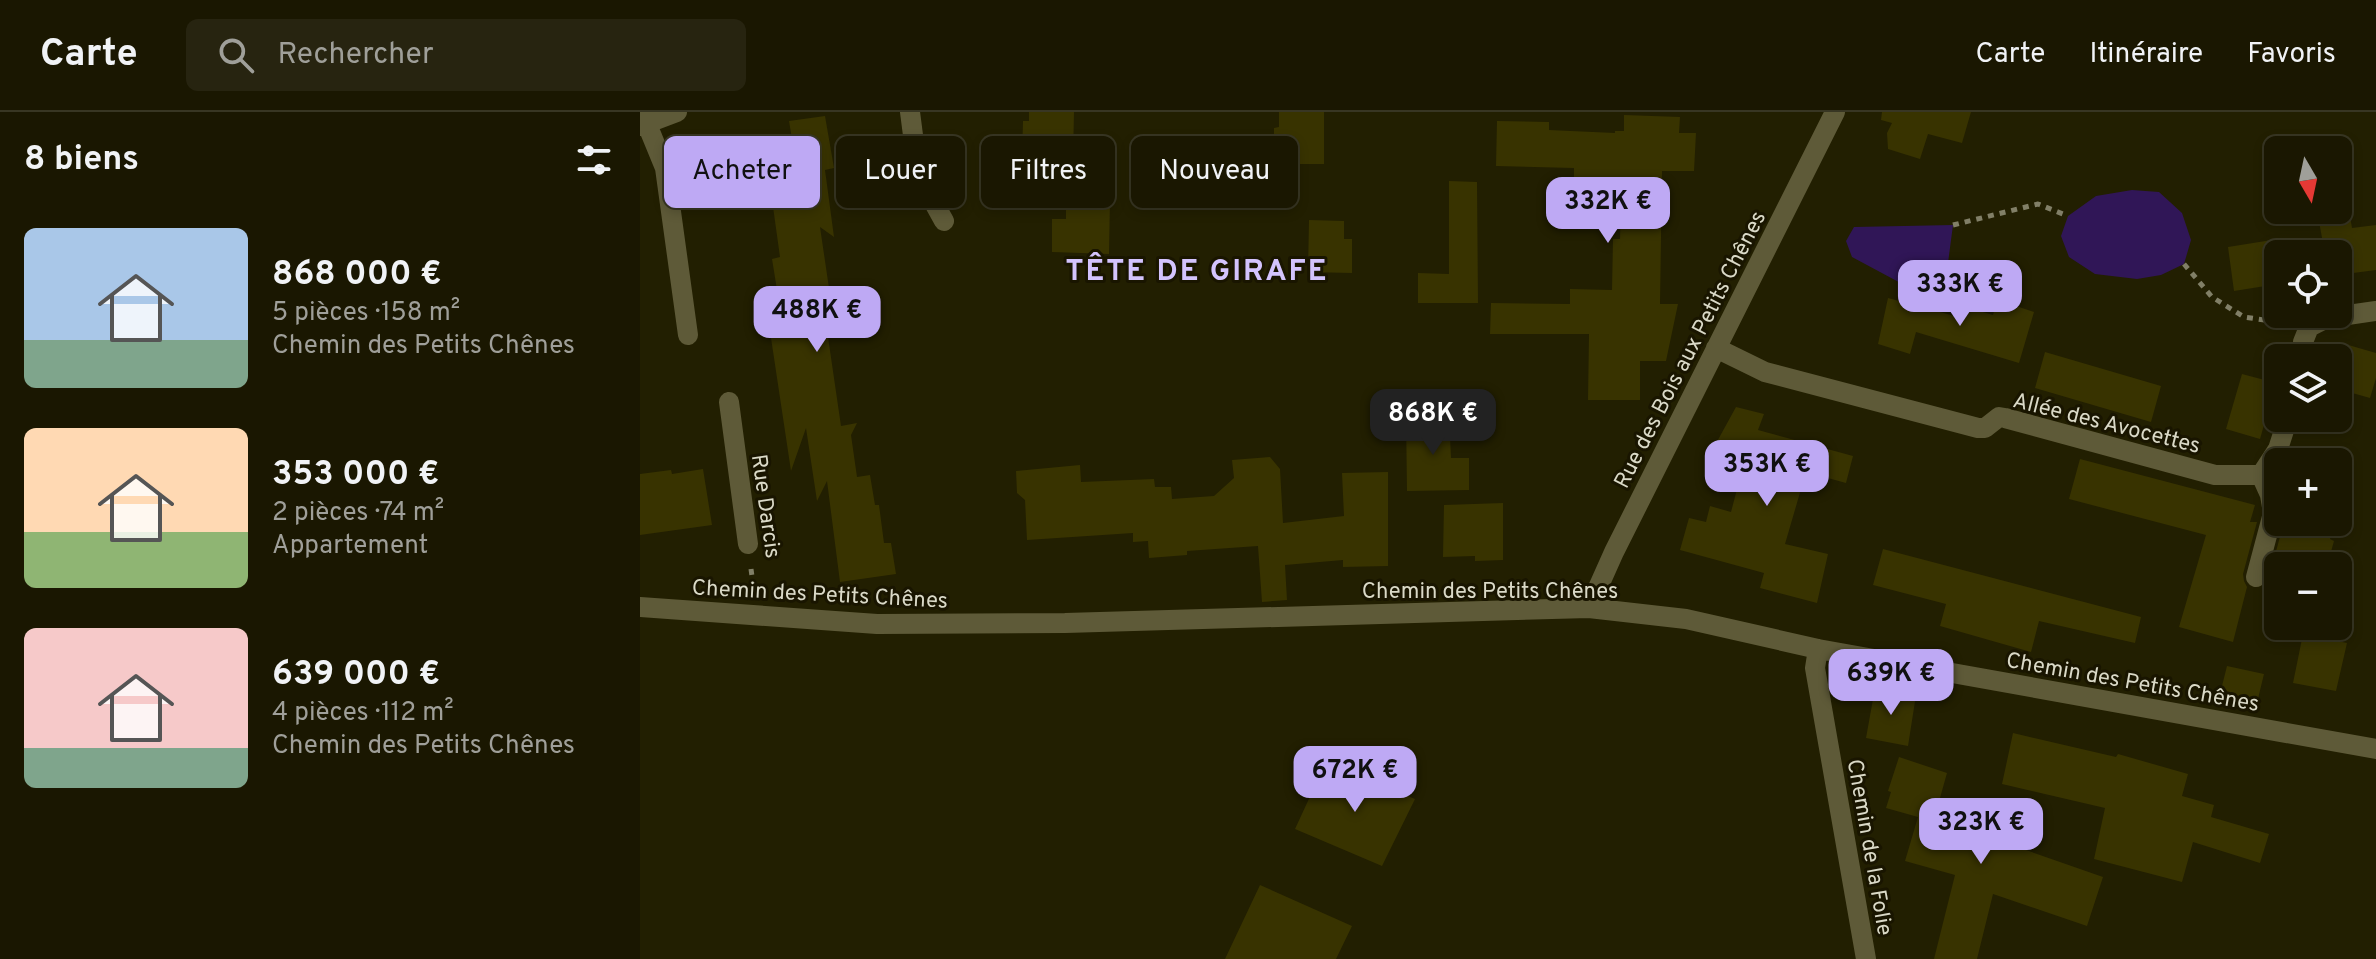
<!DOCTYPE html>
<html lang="fr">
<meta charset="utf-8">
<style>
:root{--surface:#1a1701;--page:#272410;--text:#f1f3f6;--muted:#9f9f99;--line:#383623;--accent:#bea9f4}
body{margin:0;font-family:Overpass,sans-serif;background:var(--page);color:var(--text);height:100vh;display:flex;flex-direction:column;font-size:30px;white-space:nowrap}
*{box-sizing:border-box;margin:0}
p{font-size:26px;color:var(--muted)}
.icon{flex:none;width:44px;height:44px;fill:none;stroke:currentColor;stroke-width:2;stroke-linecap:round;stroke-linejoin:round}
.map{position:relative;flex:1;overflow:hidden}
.sheet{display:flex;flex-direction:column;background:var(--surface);width:640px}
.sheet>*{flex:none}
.guide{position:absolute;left:24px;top:24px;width:760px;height:72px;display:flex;gap:16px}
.needle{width:52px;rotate:171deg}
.controls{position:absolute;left:1624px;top:24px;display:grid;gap:16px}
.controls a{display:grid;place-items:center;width:88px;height:88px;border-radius:12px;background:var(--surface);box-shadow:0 4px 12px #0003,0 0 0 2px var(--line);font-size:40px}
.price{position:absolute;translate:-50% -68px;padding:0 18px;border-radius:16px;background:var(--accent);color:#111;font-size:26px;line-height:52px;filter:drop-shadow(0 2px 4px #0008)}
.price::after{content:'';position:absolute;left:50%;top:48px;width:24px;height:18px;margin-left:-12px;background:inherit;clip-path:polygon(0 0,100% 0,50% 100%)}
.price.active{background:#222;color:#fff}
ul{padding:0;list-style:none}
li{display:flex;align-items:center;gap:24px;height:200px;padding:0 24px}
li span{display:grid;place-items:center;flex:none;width:224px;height:160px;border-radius:12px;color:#555}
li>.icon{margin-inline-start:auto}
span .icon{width:96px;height:96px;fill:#fffc;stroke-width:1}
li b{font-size:34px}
h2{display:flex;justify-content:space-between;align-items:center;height:96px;padding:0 24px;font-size:34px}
.tag{padding:0 28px;border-radius:12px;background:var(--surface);box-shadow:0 4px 12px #0003,0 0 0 2px var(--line);font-size:28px;line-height:72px}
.tag.active{background:var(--accent);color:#111}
header{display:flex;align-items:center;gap:48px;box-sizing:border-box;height:112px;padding:0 40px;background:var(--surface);border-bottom:2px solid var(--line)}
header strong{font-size:38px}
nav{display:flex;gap:44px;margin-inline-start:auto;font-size:28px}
.search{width:560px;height:72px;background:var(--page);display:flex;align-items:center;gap:20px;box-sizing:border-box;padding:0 28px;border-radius:12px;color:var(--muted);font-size:30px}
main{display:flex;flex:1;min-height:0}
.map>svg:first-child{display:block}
.green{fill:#301657}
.building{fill:#383300}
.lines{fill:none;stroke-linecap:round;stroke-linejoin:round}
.path{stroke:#817f67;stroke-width:5;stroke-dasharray:6 6;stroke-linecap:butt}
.minor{stroke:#5e5a38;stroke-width:20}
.labels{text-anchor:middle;stroke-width:6;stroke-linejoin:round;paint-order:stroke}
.street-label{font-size:22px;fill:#dad9c7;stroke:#191500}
.district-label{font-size:30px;font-weight:bold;letter-spacing:2px;fill:#d3c3fd;stroke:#191500}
</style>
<header>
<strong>Carte</strong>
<div class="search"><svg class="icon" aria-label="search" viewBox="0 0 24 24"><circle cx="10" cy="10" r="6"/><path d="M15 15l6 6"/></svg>Rechercher</div>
<nav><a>Carte</a><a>Itinéraire</a><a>Favoris</a></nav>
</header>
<main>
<section class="sheet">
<h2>8 biens<svg class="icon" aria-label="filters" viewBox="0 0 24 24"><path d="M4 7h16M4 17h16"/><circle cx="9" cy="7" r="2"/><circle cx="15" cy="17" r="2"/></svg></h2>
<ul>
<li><span style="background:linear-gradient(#a9c7e8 70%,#7fa58c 0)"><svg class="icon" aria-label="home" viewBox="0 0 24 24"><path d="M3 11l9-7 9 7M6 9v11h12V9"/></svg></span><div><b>868 000 €</b><p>5 pièces · 158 m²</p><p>Chemin des Petits Chênes</p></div></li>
<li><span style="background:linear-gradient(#ffd9b3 65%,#8fb573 0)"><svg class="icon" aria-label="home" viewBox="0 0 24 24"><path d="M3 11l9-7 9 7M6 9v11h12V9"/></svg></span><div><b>353 000 €</b><p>2 pièces · 74 m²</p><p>Appartement</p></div></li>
<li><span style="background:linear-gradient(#f6c9c9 75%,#7fa58c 0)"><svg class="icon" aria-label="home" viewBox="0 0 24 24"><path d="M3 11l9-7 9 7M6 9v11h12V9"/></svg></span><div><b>639 000 €</b><p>4 pièces · 112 m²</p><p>Chemin des Petits Chênes</p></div></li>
</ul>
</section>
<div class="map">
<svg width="1736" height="847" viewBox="0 0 1736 847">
<rect width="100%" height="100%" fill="#221f01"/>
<path class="green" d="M1492 78 1519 80 1542 101 1551 128 1544 152 1521 163 1497 167 1455 162 1429 145 1421 124 1428 104 1456 84Z
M1313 113 1308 151 1268 175 1212 145 1206 129 1214 115Z"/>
<path class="building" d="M389 0H434L433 47 382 46 383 9H389Z
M639 0H684V52H634V16L639 15Z
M1242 0H1331L1322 31 1288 22 1280 47 1248 37 1247 21 1252 11 1241 8Z
M984 3 1040 5 1039 21H1056L1054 59H1022L1020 192H1038L1026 249H1000V288H948L949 222H850L851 191 930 192V177L972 178 973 127H980L981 72 934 71V56L856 54 857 9 909 10V18L975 21V19H984Z
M185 4 194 56 185 58 194 125 180 115 189 176 181 177 201 314 217 311 211 323 217 365 230 363 235 393H239L244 431H251L256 462 200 470 187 369 177 389 166 316 151 359 125 186 138 184 132 147 140 145 129 66 148 63 143 29 152 27 149 9Z
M809 69 837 70 838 191H778V161L809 162Z
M426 87 470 88 469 142 412 140V107H426Z
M1709 98 1712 116 1736 113V158L1698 163V142H1685L1678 104Z
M669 108 704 109V127H712V161L668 160Z
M1638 127V172L1594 179 1588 135Z
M1361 173 1376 194 1394 200 1379 251 1276 220 1270 242 1238 232 1248 186 1322 206 1326 195 1353 203Z
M1698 230 1736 241V266L1730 286 1698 277Z
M1405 240 1521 274 1511 310 1395 276Z
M1602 262 1636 271 1620 327 1586 317Z
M1096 295 1124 302 1118 318 1213 344 1206 371 1166 360 1145 432 1188 442 1177 491 1120 476 1124 461 1040 438 1049 406 1066 410 1070 394 1091 400 1106 343 1074 335Z
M766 304H809L811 346H829V378L767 379Z
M630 345 640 357 643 411 704 404 702 361 748 360V454L703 455V448L645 453 647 488 622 490 618 434 547 439V443L509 446 508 429 493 430V421L387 428 385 388 377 381 376 359 440 353 441 370 514 367 515 375H531L532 387 574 384 594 366 592 348Z
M1440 347 1615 393 1610 410H1617L1603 462 1604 469 1607 475 1593 530 1539 515 1566 423 1429 387Z
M63 357 72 413 0 423V362L31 358 32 362Z
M863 391V448L835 449V444L803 445 804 393Z
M1644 410H1695L1690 427 1694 429 1687 454H1632Z
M1243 437 1501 505 1495 531 1399 509 1391 540 1300 514 1306 492 1233 473Z
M1663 522 1707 531 1696 579 1653 571Z
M1587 554 1624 562 1616 595 1579 586Z
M1235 576 1276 583 1268 634 1226 626Z
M1373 621 1476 645 1478 642 1548 662 1542 684 1574 693 1571 705 1629 722 1620 751 1553 730 1542 770 1454 747 1465 696 1362 672Z
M1259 645 1307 661 1300 686 1315 690 1307 713 1384 733 1383 737 1463 765 1447 814 1353 782 1337 847H1294L1315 763 1265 749 1278 705 1246 696 1251 680 1248 679Z
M686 650 775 687 742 754 655 717Z
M620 773 712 814 696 847H585Z"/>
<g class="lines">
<path class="path" d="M1313 113 1398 92 1428 104
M1544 152 1572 185 1604 205 1644 211
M111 457 114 479"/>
<path class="minor" d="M2 0 25 56 48 223
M270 0 278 62 304 109
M0 14 37 0
M1076 236 1125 260 1338 316H1345L1359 305 1365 306 1575 363H1621
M1663 246V230L1669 215 1687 206 1736 199
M89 290 108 432
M1616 465 1633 401 1630 383 1621 363 1638 337 1648 306
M0 495 237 512 425 511 949 496 1046 507 1178 537 1736 637
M949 496 974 440 1195 0
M1178 537 1175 556 1226 847"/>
</g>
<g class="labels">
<g class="street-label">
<text transform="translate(1049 237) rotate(-63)" y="8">Rue des Bois aux Petits Chênes</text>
<text transform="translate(1467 310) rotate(14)" y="8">Allée des Avocettes</text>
<text transform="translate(127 394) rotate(82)" y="8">Rue Darcis</text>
<text x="850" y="486">Chemin des Petits Chênes</text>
<text transform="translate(180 481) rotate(3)" y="8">Chemin des Petits Chênes</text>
<text transform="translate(1493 569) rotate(10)" y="8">Chemin des Petits Chênes</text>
<text transform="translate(1231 735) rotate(80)" y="8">Chemin de la Folie</text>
</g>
<g class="district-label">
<text x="557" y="168">TÊTE DE GIRAFE</text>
</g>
</g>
</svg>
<div class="controls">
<a><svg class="needle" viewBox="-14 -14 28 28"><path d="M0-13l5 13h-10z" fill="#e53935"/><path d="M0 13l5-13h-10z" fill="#9f9f99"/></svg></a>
<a><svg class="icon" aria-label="locate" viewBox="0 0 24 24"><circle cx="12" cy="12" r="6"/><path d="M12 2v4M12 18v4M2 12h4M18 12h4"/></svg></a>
<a><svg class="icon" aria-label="layers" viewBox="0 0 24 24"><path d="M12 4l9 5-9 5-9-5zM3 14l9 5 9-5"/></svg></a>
<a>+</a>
<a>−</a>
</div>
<b class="price" style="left:968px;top:133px">332K €</b>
<b class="price" style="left:1320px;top:216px">333K €</b>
<b class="price" style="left:177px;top:242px">488K €</b>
<b class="price active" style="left:793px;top:345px">868K €</b>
<b class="price" style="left:1127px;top:396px">353K €</b>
<b class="price" style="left:1251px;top:605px">639K €</b>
<b class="price" style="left:715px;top:702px">672K €</b>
<b class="price" style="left:1341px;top:754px">323K €</b>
<div class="guide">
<a class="tag active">Acheter</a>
<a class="tag">Louer</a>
<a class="tag">Filtres</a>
<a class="tag">Nouveau</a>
</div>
</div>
</main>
